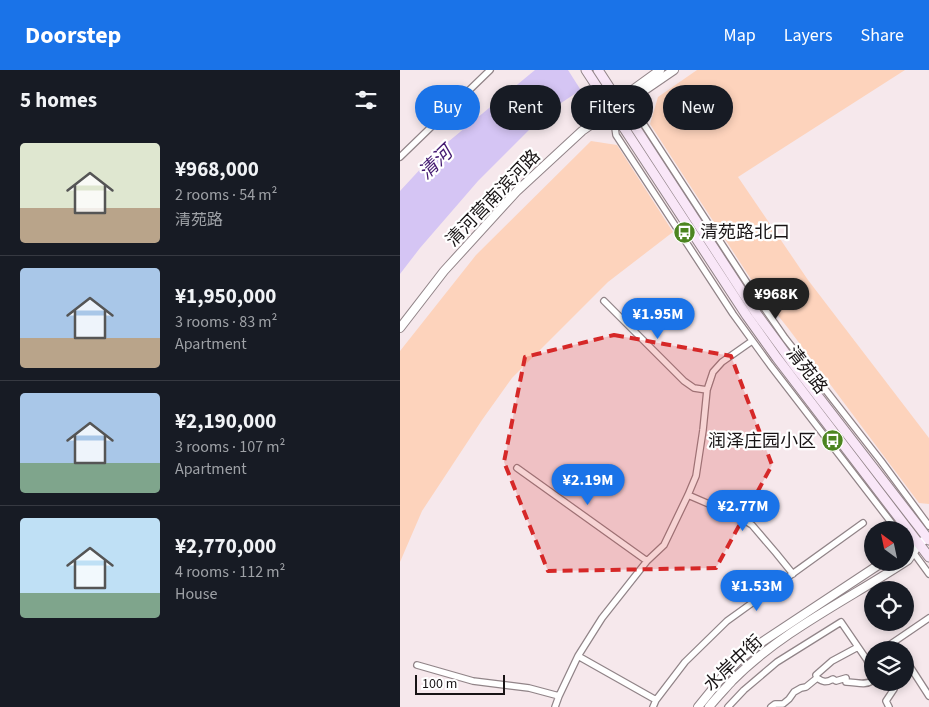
<!DOCTYPE html>
<meta charset="utf-8">
<style>
:root{--surface:#171b24;--page:#242831;--text:#f1f3f6;--muted:#9ea1a6;--line:#363941;--accent:#1a73e8}
body{margin:0;font-family:"Source Sans 3","Noto Sans SC",sans-serif;background:var(--page);color:var(--text);height:100vh;display:flex;flex-direction:column;font-size:19px;white-space:nowrap}
*{box-sizing:border-box;margin:0}
p{font-size:16px;color:var(--muted)}
.icon{flex:none;width:28px;height:28px;fill:none;stroke:currentColor;stroke-width:2;stroke-linecap:round;stroke-linejoin:round}
.map{position:relative;flex:1;overflow:hidden}
.drawer{display:flex;flex-direction:column;background:var(--surface);width:400px}
.drawer>*{flex:none}
.guide{position:absolute;left:15px;top:15px;width:439px;height:45px;display:flex;gap:10px}
.needle{width:32px;rotate:327deg}
.controls{position:absolute;left:464px;top:451px;display:grid;gap:10px}
.controls a{display:grid;place-items:center;width:50px;height:50px;border-radius:50%;background:var(--surface);box-shadow:0 2px 8px #0003;font-size:25px}
.scale{position:absolute;left:15px;bottom:12px;width:90px;box-sizing:border-box;padding-left:5px;border:2px solid #181415;border-top:0;font-size:14px;line-height:18px;white-space:nowrap;color:#181415;-webkit-text-stroke:4px #fff;paint-order:stroke}
.price{position:absolute;translate:-50% -42px;padding:0 11px;border-radius:18px;background:var(--accent);color:#fff;font-size:16px;line-height:32px;filter:drop-shadow(0 1px 2px #0008)}
.price::after{content:'';position:absolute;left:50%;top:30px;width:15px;height:11px;margin-left:-8px;background:inherit;clip-path:polygon(0 0,100% 0,50% 100%)}
.price.active{background:#222;color:#fff}
ul{padding:0;list-style:none}
li{display:flex;align-items:center;gap:15px;height:125px;padding:0 20px}
li+li{border-top:1px solid var(--line)}
li span{display:grid;place-items:center;flex:none;width:140px;height:100px;border-radius:5px;color:#555}
li>.icon{margin-inline-start:auto}
span .icon{width:60px;height:60px;fill:#fffc;stroke-width:1}
li b{font-size:21px}
h2{display:flex;justify-content:space-between;align-items:center;height:60px;padding:0 20px;font-size:21px}
.pill{padding:0 18px;border-radius:22px;background:var(--surface);box-shadow:0 2px 8px #0003;font-size:18px;line-height:45px}
.pill.active{background:var(--accent);color:#fff}
header{display:flex;align-items:center;gap:30px;box-sizing:border-box;height:70px;padding:0 25px;background:var(--accent);color:#fff}
header strong{font-size:24px}
nav{display:flex;gap:28px;margin-inline-start:auto;font-size:18px}
main{display:flex;flex:1;min-height:0}
.map>svg:first-child{display:block}
.green{fill:#fdd3bc}
.water{fill:#d5c5f4}
.pier{fill:#f6e8ec}
.lines{fill:none;stroke-linecap:round;stroke-linejoin:round}
.minor-casing{stroke:#918488;stroke-width:8}
.tertiary-casing{stroke:#918488;stroke-width:10}
.secondary-casing{stroke:#918488;stroke-width:11}
.minor{stroke:#fff;stroke-width:5.5}
.tertiary{stroke:#fff;stroke-width:8}
.secondary{stroke:#f9e7f8;stroke-width:9}
.marked{fill:#d62828;fill-opacity:0.2;stroke:#d62828;stroke-width:4;stroke-dasharray:10 6;stroke-linejoin:round}
.labels{text-anchor:middle;stroke-width:4.5;stroke-linejoin:round;paint-order:stroke}
.street-label{font-size:18px;fill:#181415;stroke:#fff}
.poi-label{font-size:18px;fill:#181415;stroke:#fff;text-anchor:start}
.water-label{font-size:19px;font-style:italic;fill:#431970;stroke:#fff}
</style>
<header>
<strong>Doorstep</strong>
<nav><a>Map</a><a>Layers</a><a>Share</a></nav>
</header>
<main>
<section class="drawer">
<h2>5 homes<svg class="icon" aria-label="filters" viewBox="0 0 24 24"><path d="M4 7h16M4 17h16"/><circle cx="9" cy="7" r="2"/><circle cx="15" cy="17" r="2"/></svg></h2>
<ul>
<li><span style="background:linear-gradient(#dfe7d0 65%,#b9a48a 0)"><svg class="icon" aria-label="home" viewBox="0 0 24 24"><path d="M3 11l9-7 9 7M6 9v11h12V9"/></svg></span><div><b>¥968,000</b><p>2 rooms · 54 m²</p><p>清苑路</p></div></li>
<li><span style="background:linear-gradient(#a9c7e8 70%,#b9a48a 0)"><svg class="icon" aria-label="home" viewBox="0 0 24 24"><path d="M3 11l9-7 9 7M6 9v11h12V9"/></svg></span><div><b>¥1,950,000</b><p>3 rooms · 83 m²</p><p>Apartment</p></div></li>
<li><span style="background:linear-gradient(#a9c7e8 70%,#7fa58c 0)"><svg class="icon" aria-label="home" viewBox="0 0 24 24"><path d="M3 11l9-7 9 7M6 9v11h12V9"/></svg></span><div><b>¥2,190,000</b><p>3 rooms · 107 m²</p><p>Apartment</p></div></li>
<li><span style="background:linear-gradient(#bfe0f5 75%,#7fa58c 0)"><svg class="icon" aria-label="home" viewBox="0 0 24 24"><path d="M3 11l9-7 9 7M6 9v11h12V9"/></svg></span><div><b>¥2,770,000</b><p>4 rooms · 112 m²</p><p>House</p></div></li>
</ul>
</section>
<div class="map">
<svg width="529" height="637" viewBox="0 0 529 637">
<rect width="100%" height="100%" fill="#f6e8ec"/>
<path class="green" d="M297 0H505L338 107 408 210 529 368V434L519 433 388 258 360 223 250 54 258 27Z
M191 71 217 75 273 162 208 212 112 308 82 350 22 441 0 492V281L76 185Z"/>
<path class="water" d="M135 0H211L161 33 150 39 78 111 20 178 0 204V121L37 81Z"/>
<path class="pier" d="M168 0H213L212 2 182 22Z"/>
<g class="lines">
<defs>
<path id="minor" d="M224 36 239 47 351 219 385 268 481 391 529 456
M213 44 216 65 333 244 370 295 497 460
M0 87 90 0
M204 231 284 311 294 318 307 320
M117 398 247 491
M288 425 339 447 352 455 376 483 393 504
M505 471 529 504
M482 580 529 548
M178 586 256 630
M467 590 472 603
M505 591 509 595 529 626
M17 595 73 611 129 618 159 626
M417 608 416 605 432 591 458 577
M155 637 159 626 178 586 202 548 247 491 264 475 288 425 296 406 303 360 307 320 313 302 322 292 352 271
M253 637 256 630 285 592 327 551 463 453
M328 637 344 620 377 592 441 552 467 590 472 587
M371 637 375 634H383L389 629 394 622 401 618 406 617 417 608C423 612 426 613 433 609L436 611 446 608V612C456 612 464 616 472 611
M489 637 486 631 494 619 493 612"/>
<path id="tertiary" d="M222 32 231 21 260 0
M0 258 44 201 117 121 182 61 221 34 236 26 274 0
M505 479 523 471
M505 492 508 490 519 474
M298 637 324 605 339 590 359 574 483 492
M309 637C316 628 324 620 332 611 380 562 447 530 505 492"/>
<path id="secondary" d="M186 0 347 246 377 288 529 487
M198 0 356 243 397 299 529 470"/>
</defs>
<use href="#minor" class="minor-casing"/>
<use href="#tertiary" class="tertiary-casing"/>
<use href="#secondary" class="secondary-casing"/>
<use href="#minor" class="minor"/>
<use href="#tertiary" class="tertiary"/>
<use href="#secondary" class="secondary"/>
</g>
<path class="marked" d="M214 265 331 286 372 395 316 498 148 501 104 392 125 287Z"/>
<defs>
<symbol id="bus-disc" viewBox="-11 -11 22 22"><circle r="9.5" fill="#4c8520" stroke="#fff"/><path d="M-5-6H5V4H4V6H2V4H-2V6H-4V4H-5ZM-3.5-4V0h7V-4ZM-3.5 1.2v1.5H-2V1.2ZM2 1.2v1.5H3.5V1.2Z" fill="#fff"/></symbol>
</defs>
<g fill-rule="evenodd">
<use href="#bus-disc" x="272" y="150" width="25" height="25"/>
<use href="#bus-disc" x="420" y="358" width="25" height="25"/>
</g>
<g class="labels">
<g class="street-label">
<text transform="translate(93 128) rotate(-46)" y="6">清河营南滨河路</text>
<text transform="translate(407 300) rotate(52)" y="6">清苑路</text>
<text transform="translate(333 593) rotate(-43)" y="6">水岸中街</text>
</g>
<g class="poi-label">
<text x="300" y="168">清苑路北口</text>
<text x="416" y="377" text-anchor="end">润泽庄园小区</text>
</g>
<g class="water-label">
<text transform="translate(35 92) rotate(-44)" y="7">清河</text>
</g>
</g>
</svg>
<div class="controls">
<a><svg class="needle" viewBox="-14 -14 28 28"><path d="M0-13l5 13h-10z" fill="#e53935"/><path d="M0 13l5-13h-10z" fill="#9ea1a6"/></svg></a>
<a><svg class="icon" aria-label="locate" viewBox="0 0 24 24"><circle cx="12" cy="12" r="6"/><path d="M12 2v4M12 18v4M2 12h4M18 12h4"/></svg></a>
<a><svg class="icon" aria-label="layers" viewBox="0 0 24 24"><path d="M12 4l9 5-9 5-9-5zM3 14l9 5 9-5"/></svg></a>
</div>
<div class="scale">100 m</div>
<b class="price active" style="left:376px;top:250px">¥968K</b>
<b class="price" style="left:258px;top:270px">¥1.95M</b>
<b class="price" style="left:188px;top:436px">¥2.19M</b>
<b class="price" style="left:343px;top:462px">¥2.77M</b>
<b class="price" style="left:357px;top:542px">¥1.53M</b>
<div class="guide">
<a class="pill active">Buy</a>
<a class="pill">Rent</a>
<a class="pill">Filters</a>
<a class="pill">New</a>
</div>
</div>
</main>
